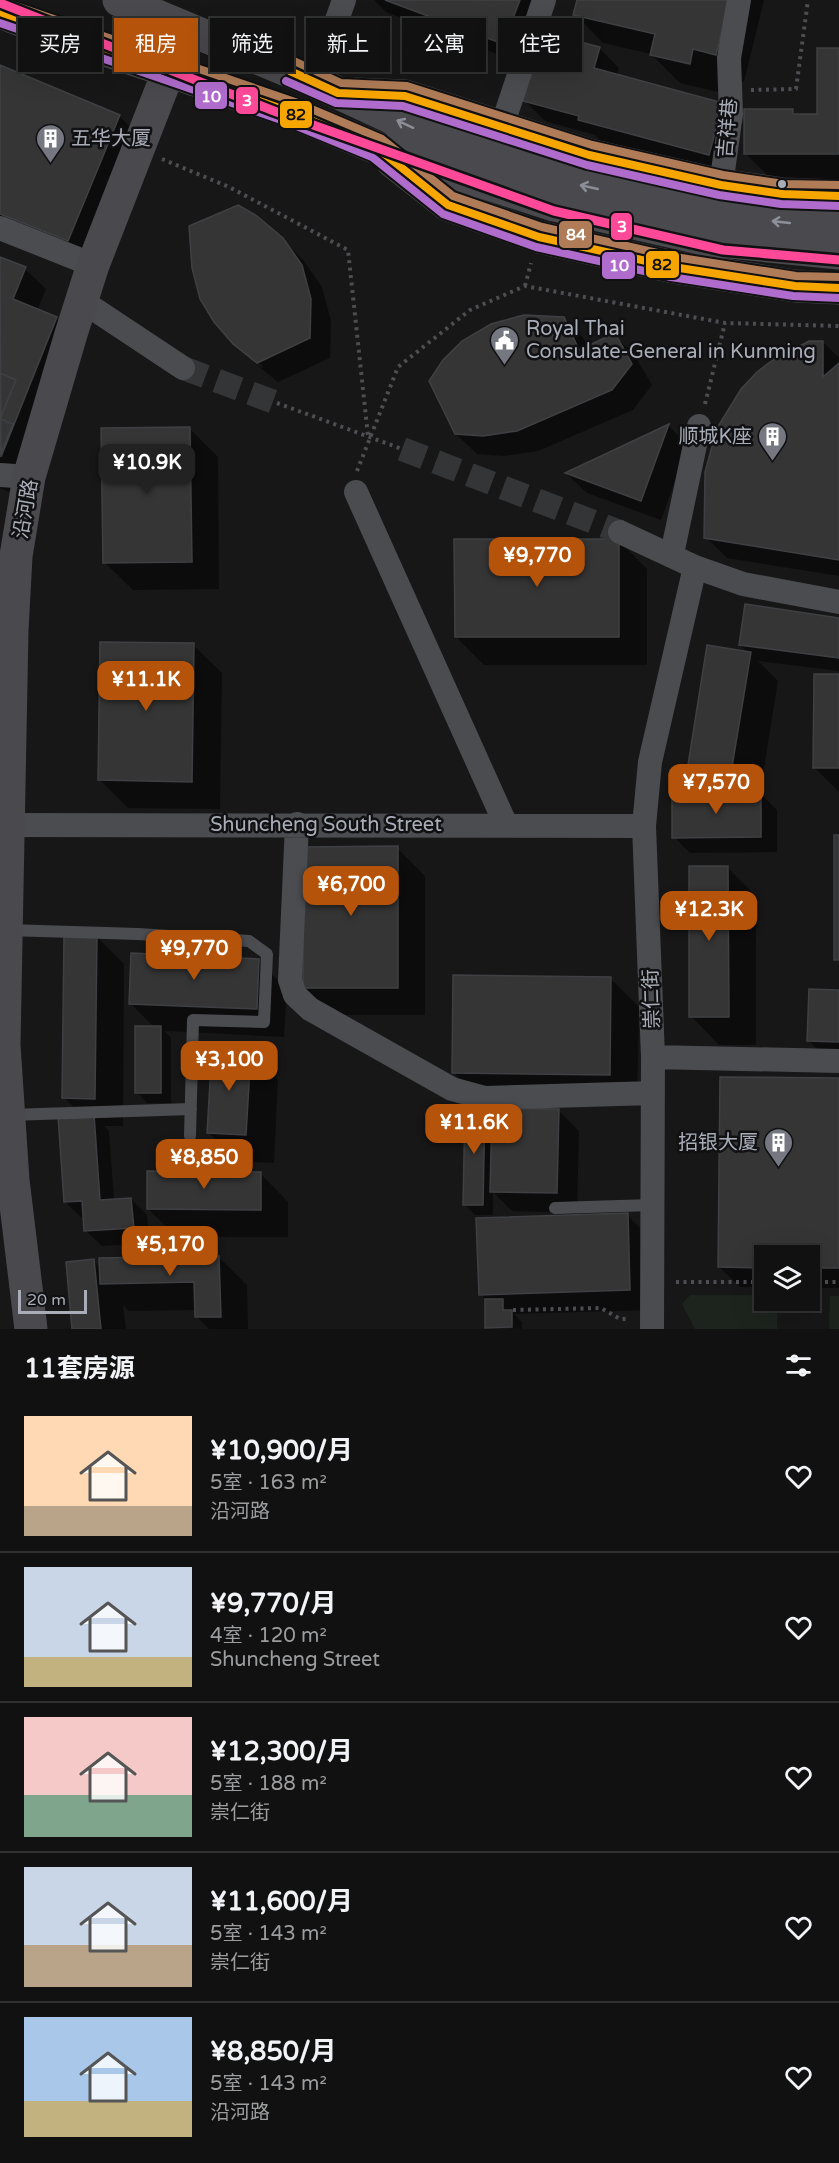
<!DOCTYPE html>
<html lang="zh">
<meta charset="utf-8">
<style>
:root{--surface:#111;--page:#1a1a1a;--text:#f1f3f6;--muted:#9c9d9f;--line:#303131;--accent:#b45309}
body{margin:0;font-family:"Varela Round","Noto Sans SC",sans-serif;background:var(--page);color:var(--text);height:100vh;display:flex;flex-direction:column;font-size:22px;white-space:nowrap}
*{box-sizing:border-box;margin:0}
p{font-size:20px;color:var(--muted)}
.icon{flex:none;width:33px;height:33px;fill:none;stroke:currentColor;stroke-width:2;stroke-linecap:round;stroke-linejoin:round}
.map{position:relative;height:1329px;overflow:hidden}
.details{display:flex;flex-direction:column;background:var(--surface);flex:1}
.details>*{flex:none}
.hud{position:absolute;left:18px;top:18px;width:804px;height:54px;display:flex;gap:12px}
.tools{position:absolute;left:754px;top:1245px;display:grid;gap:12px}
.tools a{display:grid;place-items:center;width:66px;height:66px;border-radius:0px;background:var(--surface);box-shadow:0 6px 24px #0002,0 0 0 2px var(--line);font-size:30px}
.scale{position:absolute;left:18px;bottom:15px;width:69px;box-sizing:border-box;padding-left:6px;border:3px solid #a8adb8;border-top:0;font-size:16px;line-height:21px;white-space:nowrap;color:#a8adb8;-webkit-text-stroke:4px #111113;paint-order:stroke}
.price{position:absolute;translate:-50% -51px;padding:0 14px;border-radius:12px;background:var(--accent);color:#fff;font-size:20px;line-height:39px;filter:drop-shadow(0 2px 3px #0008)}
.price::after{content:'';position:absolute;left:50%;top:36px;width:18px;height:14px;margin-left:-9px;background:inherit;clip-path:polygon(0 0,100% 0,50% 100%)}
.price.selected{background:#222;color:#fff}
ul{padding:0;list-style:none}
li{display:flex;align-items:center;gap:18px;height:150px;padding:0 24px}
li+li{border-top:2px solid var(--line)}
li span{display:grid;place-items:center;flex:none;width:168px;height:120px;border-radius:0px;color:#555}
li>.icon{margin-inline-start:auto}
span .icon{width:72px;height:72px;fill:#fffc;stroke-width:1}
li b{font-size:26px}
h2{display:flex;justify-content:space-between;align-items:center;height:72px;padding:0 24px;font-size:26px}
.tag{padding:0 21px;border-radius:0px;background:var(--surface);box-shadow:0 6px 24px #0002,0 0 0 2px var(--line);font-size:21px;line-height:54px}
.tag.selected{background:var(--accent);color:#fff}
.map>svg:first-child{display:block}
.green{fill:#1d241e}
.shadow{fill:#0007}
.building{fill:#353536;stroke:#3f4043;stroke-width:1.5}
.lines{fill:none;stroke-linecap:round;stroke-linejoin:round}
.street-tunnel{stroke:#343537;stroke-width:24;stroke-dasharray:24 12;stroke-linecap:butt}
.path{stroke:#4d4e52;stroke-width:4;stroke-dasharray:3 4.5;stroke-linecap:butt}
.lane{stroke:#4b4c50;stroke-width:12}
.street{stroke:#4b4c50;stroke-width:24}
.secondary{stroke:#4a4a4e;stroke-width:33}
.bus-1-casing{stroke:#111113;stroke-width:12}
.bus-2-casing{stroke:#111113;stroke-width:12}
.bus-3-casing{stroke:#111113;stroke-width:12}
.bus-1{stroke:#f7a600;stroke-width:8}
.bus-2{stroke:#b06ccc;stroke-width:8}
.bus-3{stroke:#b07c57;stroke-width:8}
.metro-1-casing{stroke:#111113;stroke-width:14}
.metro-1{stroke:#fe4998;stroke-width:9}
.oneway{stroke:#8c8f98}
.bus-dot{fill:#a8adb8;stroke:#111113;stroke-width:2}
.labels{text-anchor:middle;stroke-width:5;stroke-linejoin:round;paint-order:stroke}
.street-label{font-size:20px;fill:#a8adb8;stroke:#111113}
.poi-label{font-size:20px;fill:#a8adb8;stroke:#111113;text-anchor:start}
.line-badge{stroke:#111113;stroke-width:2}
.badge-label{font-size:16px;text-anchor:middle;font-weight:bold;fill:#fff}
.pale-badge-label{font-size:16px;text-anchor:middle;font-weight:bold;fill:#111}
</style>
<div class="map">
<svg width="839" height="1329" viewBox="0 0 839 1329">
<rect width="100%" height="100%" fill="#171717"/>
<path class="green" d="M690 1295H765V1300L778 1301 777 1329H695L682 1304Z
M830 1296H839V1329H829Z"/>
<path class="shadow" d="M374 0H548L523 64 386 12Z
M578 0H764L744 82 721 76 718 92 680 83 651 54 603 43 575 14Z
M599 48 619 68 617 76 722 104 743 124 729 174 600 140 595 135 545 121 525 101Z
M839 49V189H781L746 154 792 110 798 116 819 115Z
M0 66 119 116 155 151 104 276 0 234Z
M282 239 303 260 322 287 331 321 330 358 278 382 251 360 262 368 263 366 237 345Z
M0 258 25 269 46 289 37 311 56 318 76 339 9 492 0 488Z
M564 318 584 339 588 348 615 335 635 356 652 385 633 410 538 451 505 456 477 454 456 434Z
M823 342 839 358V576L727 558 706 537Z
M668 425 688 445 661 520 587 493 567 474Z
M190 429 218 457 219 589 133 590 104 562Z
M618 540 647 569V665H484L456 637Z
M839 619V671L758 661 778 681 760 793 777 810V852L690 853 674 837 718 794 689 765 748 653 740 645Z
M193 645 222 673 220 809 128 808 100 780Z
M839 675V792L814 767Z
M397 848 425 876V1015H333L304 987Z
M728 868 756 896V1045H719L691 1016Z
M96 936 124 964 123 1126H104L109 1131 114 1200 131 1199 147 1215 149 1243 102 1246 86 1231 85 1217H81L65 1202 82 1116 64 1097Z
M258 961 287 989 284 1037 165 1031 171 1038V1103H147L137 1092 154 1027 130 1003Z
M610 978 639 1007 637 1103 481 1100 453 1072Z
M839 992V1069L809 1041Z
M250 1052 278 1080 274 1163 237 1161 209 1133Z
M839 1079V1288H810V1256H765V1287H740L719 1267Z
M484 1106 493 1115 559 1111 579 1131 577 1213 512 1211 493 1192V1215H475L464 1204Z
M260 1173 288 1202V1237H177L148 1209Z
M627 1215 648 1236 650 1310 514 1314 522 1322V1329L487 1327V1300L480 1294Z
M219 1257 247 1285 248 1329H209L196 1316V1310L129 1311 123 1305 126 1329H74L94 1261 101 1268Z"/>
<path class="building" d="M385 0H520L503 44Z
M577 0H729L716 55 693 49 690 64 650 55 655 34 573 15Z
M542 32 600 47 594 68 723 103 709 155 578 120 579 116 523 101Z
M817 48H839V154H744V109H793V114H817Z
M0 65 120 115 68 241 0 214Z
M238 205 257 216 283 238 302 265 311 299 310 338 257 363 233 344 214 322 200 299 192 268 189 226Z
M0 257 26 267 13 299 57 317 1 457Z
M524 315 564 317 579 350 615 333 632 364 612 390 517 431 483 436 455 434 429 381 443 360 462 341 491 324Z
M809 341H823V377L839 363V560L704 538 705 472 717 428 741 389 757 372 773 360Z
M0 373 16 380 0 419Z
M0 419 13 424 0 455Z
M669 424 641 501 565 473Z
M190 427 192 562 103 563 101 428Z
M454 539H619V637H455Z
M745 604 839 618V658L739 645Z
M100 642 194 643 192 782 98 780Z
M707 645 751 652 731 773 688 765Z
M814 674H839V768H813Z
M761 792V837L672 838V793Z
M834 835H839V960H834Z
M398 846V988H303V847Z
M689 866H728L729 1017H689Z
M64 935H97L95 1099 62 1098Z
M131 953 259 959 257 1009 129 1004Z
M453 975 611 977 610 1075 452 1073Z
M809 989 839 990V1042L807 1041Z
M135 1026H161V1093H135Z
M212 1049 251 1051 246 1135 207 1133Z
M720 1077 839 1078V1268H810V1256H765V1268L718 1267Z
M465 1104H485L483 1205H463Z
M492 1108 559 1109 557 1193 490 1192Z
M94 1114 100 1200 131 1198 134 1228 84 1231 82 1201 64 1202 58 1116Z
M147 1171 261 1172V1210L147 1209Z
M628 1213 630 1290 479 1295 476 1218Z
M219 1256 221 1317H195L194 1282 100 1284 99 1258Z
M94 1259 101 1329H72L66 1262Z
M485 1299H503V1310H512V1327L485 1328Z"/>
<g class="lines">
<path class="street-tunnel" d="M183 368 277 403
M402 449 620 532"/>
<path class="path" d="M751 90 796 89 808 0
M162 159 229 187 348 250 368 436
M525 286 531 263
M277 403 402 449
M705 404 725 323
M357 471 398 367 470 310 525 286 725 323 839 326
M676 1282H765
M810 1282H839
M513 1310 601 1308 620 1319H630"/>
<path class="lane" d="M7 930 138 934 249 941 267 954 264 1022 193 1020 190 1136
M10 1115 191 1109
M555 1208 652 1205"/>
<path class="street" d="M315 82 344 0
M501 129 544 0
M721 185 731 114 729 58 739 0
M0 228 93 265
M82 301 183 368
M0 475 29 477
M356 492 506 825
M620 532 695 567 743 584 839 602
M672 554 699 426
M297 824 290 980 295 995 310 1009 452 1089 485 1098 653 1093
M8 825 644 826
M653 1057 839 1061
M652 1329 653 1057 644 826 650 762 695 567"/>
<path class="secondary" d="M119 0 315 82 414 128 561 180 713 215 839 227
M0 12 52 32 291 112 377 148 554 205 709 240 839 253
M356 94 405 96 589 155 721 185 783 194 839 196
M392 161 448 205 539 237 673 267 795 286 839 288
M31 1329 13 1180 4 1045 12 630 16 556 29 477 71 334 93 265 169 70"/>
<defs>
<path id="bus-1" d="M0 12 291 112 377 148 448 205 539 237 673 267 795 286 839 288
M290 71 338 93 405 96 589 155 721 185 783 194 839 196"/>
<path id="bus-2" d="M0 23 287 122 372 157 443 214 536 247 671 277 793 296 839 298
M286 81 336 103 403 106 587 165 719 195 781 204 839 206"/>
<path id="bus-3" d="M4 2 295 102 382 139 453 196 542 227 675 257 796 276 839 277
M294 61 341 83 407 86 592 145 723 175 784 184 839 185"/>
</defs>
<use href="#bus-1" class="bus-1-casing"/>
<use href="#bus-2" class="bus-2-casing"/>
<use href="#bus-3" class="bus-3-casing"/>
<use href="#bus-1" class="bus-1"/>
<use href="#bus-2" class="bus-2"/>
<use href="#bus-3" class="bus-3"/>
<defs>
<path id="metro-1" d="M0 3 274 111 554 211 723 250 839 260"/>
</defs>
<use href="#metro-1" class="metro-1-casing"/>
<use href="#metro-1" class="metro-1"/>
</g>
<defs><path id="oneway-shaft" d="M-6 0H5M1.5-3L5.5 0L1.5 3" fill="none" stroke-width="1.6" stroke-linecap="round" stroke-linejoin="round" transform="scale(1.5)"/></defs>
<g class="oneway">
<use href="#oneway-shaft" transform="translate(405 124) rotate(-155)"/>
<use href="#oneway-shaft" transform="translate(589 187) rotate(-167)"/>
<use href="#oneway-shaft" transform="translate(781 222) rotate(-174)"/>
</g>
<defs>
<symbol id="building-pin" viewBox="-11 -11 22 30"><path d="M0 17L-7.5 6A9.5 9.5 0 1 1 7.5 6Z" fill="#757880" stroke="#111113"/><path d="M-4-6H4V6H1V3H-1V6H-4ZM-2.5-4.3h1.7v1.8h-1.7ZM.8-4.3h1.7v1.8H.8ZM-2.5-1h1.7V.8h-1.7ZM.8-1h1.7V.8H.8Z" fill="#fff"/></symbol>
<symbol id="civic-pin" viewBox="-11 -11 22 30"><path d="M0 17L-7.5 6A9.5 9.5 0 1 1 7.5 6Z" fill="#757880" stroke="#111113"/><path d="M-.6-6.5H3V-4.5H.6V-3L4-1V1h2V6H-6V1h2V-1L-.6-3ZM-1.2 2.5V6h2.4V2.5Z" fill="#fff"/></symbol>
</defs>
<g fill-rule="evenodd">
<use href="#building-pin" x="34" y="122" width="33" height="45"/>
<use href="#civic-pin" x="488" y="324" width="33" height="45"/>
<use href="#building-pin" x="756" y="420" width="33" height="45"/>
<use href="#building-pin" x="762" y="1126" width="33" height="45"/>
</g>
<circle class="bus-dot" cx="782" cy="184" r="5"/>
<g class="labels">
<g class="street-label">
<text transform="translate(727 128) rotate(-85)" y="7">吉祥巷</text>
<text transform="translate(25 509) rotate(-80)" y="7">沿河路</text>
<text x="326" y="831">Shuncheng South Street</text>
<text transform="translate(651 999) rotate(-92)" y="7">崇仁街</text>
</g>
<g class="poi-label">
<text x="71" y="145">五华大厦</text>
<text x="526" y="335">Royal Thai<tspan x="526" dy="23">Consulate-General in Kunming</tspan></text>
<text x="752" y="443" text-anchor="end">顺城K座</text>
<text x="758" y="1149" text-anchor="end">招银大厦</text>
</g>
</g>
<g class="line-badge">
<rect x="194" y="81" width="34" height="29" rx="6" fill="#b06ccc"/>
<rect x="235" y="86" width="24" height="29" rx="6" fill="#fe4998"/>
<rect x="279" y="100" width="34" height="29" rx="6" fill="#f7a600"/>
<rect x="610" y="212" width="23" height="29" rx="6" fill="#fe4998"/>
<rect x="558" y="220" width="35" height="29" rx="6" fill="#b07c57"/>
<rect x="645" y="250" width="35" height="29" rx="6" fill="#f7a600"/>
<rect x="601" y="251" width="35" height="29" rx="6" fill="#b06ccc"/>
</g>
<g class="badge-label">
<text x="211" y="102">10</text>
<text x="247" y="106">3</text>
<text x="622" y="232">3</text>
<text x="576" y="240">84</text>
<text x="619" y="271">10</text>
</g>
<g class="pale-badge-label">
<text x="296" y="120">82</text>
<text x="662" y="270">82</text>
</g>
</svg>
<div class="tools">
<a><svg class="icon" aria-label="layers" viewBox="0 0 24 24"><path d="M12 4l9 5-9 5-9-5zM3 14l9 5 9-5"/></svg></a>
</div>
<div class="scale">20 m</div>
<b class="price selected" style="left:147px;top:495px">¥10.9K</b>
<b class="price" style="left:537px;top:588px">¥9,770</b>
<b class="price" style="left:146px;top:712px">¥11.1K</b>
<b class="price" style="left:716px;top:815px">¥7,570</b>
<b class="price" style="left:351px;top:917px">¥6,700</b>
<b class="price" style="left:709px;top:942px">¥12.3K</b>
<b class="price" style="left:194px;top:981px">¥9,770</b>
<b class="price" style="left:229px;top:1092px">¥3,100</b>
<b class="price" style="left:474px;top:1155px">¥11.6K</b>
<b class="price" style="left:204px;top:1190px">¥8,850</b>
<b class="price" style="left:170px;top:1277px">¥5,170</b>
<div class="hud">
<a class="tag">买房</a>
<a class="tag selected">租房</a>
<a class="tag">筛选</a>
<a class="tag">新上</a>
<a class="tag">公寓</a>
<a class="tag">住宅</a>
</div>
</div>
<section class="details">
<h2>11套房源<svg class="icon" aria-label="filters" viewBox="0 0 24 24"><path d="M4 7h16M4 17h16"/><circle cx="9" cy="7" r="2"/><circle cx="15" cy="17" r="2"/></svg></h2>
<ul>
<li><span style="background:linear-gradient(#ffd9b3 75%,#b9a48a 0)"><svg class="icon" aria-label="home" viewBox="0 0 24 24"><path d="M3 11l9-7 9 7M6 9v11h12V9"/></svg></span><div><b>¥10,900/月</b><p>5室 · 163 m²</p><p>沿河路</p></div><svg class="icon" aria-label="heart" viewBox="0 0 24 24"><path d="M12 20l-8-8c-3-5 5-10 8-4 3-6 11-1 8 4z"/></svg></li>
<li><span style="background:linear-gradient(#c9d6e8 75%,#c2b280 0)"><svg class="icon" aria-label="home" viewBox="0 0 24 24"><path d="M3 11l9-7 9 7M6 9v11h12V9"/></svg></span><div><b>¥9,770/月</b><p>4室 · 120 m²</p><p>Shuncheng Street</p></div><svg class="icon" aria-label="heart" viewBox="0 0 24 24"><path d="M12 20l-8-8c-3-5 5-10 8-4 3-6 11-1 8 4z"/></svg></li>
<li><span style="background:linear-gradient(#f6c9c9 65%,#7fa58c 0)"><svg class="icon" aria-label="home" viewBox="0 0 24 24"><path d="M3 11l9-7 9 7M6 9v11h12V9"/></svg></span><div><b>¥12,300/月</b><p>5室 · 188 m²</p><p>崇仁街</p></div><svg class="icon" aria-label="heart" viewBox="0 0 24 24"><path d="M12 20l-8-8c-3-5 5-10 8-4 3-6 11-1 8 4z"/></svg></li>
<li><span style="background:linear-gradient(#c9d6e8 65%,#b9a48a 0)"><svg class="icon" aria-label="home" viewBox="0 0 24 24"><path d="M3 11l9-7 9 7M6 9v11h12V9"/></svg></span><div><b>¥11,600/月</b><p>5室 · 143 m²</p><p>崇仁街</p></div><svg class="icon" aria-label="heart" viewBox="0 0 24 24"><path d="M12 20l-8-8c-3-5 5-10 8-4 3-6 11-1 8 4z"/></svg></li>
<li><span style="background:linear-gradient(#a9c7e8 70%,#c2b280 0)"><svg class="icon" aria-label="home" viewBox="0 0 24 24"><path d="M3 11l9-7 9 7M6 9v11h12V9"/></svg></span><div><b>¥8,850/月</b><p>5室 · 143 m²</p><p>沿河路</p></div><svg class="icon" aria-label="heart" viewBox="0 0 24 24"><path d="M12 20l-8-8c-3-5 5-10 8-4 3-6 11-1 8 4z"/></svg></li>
</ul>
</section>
